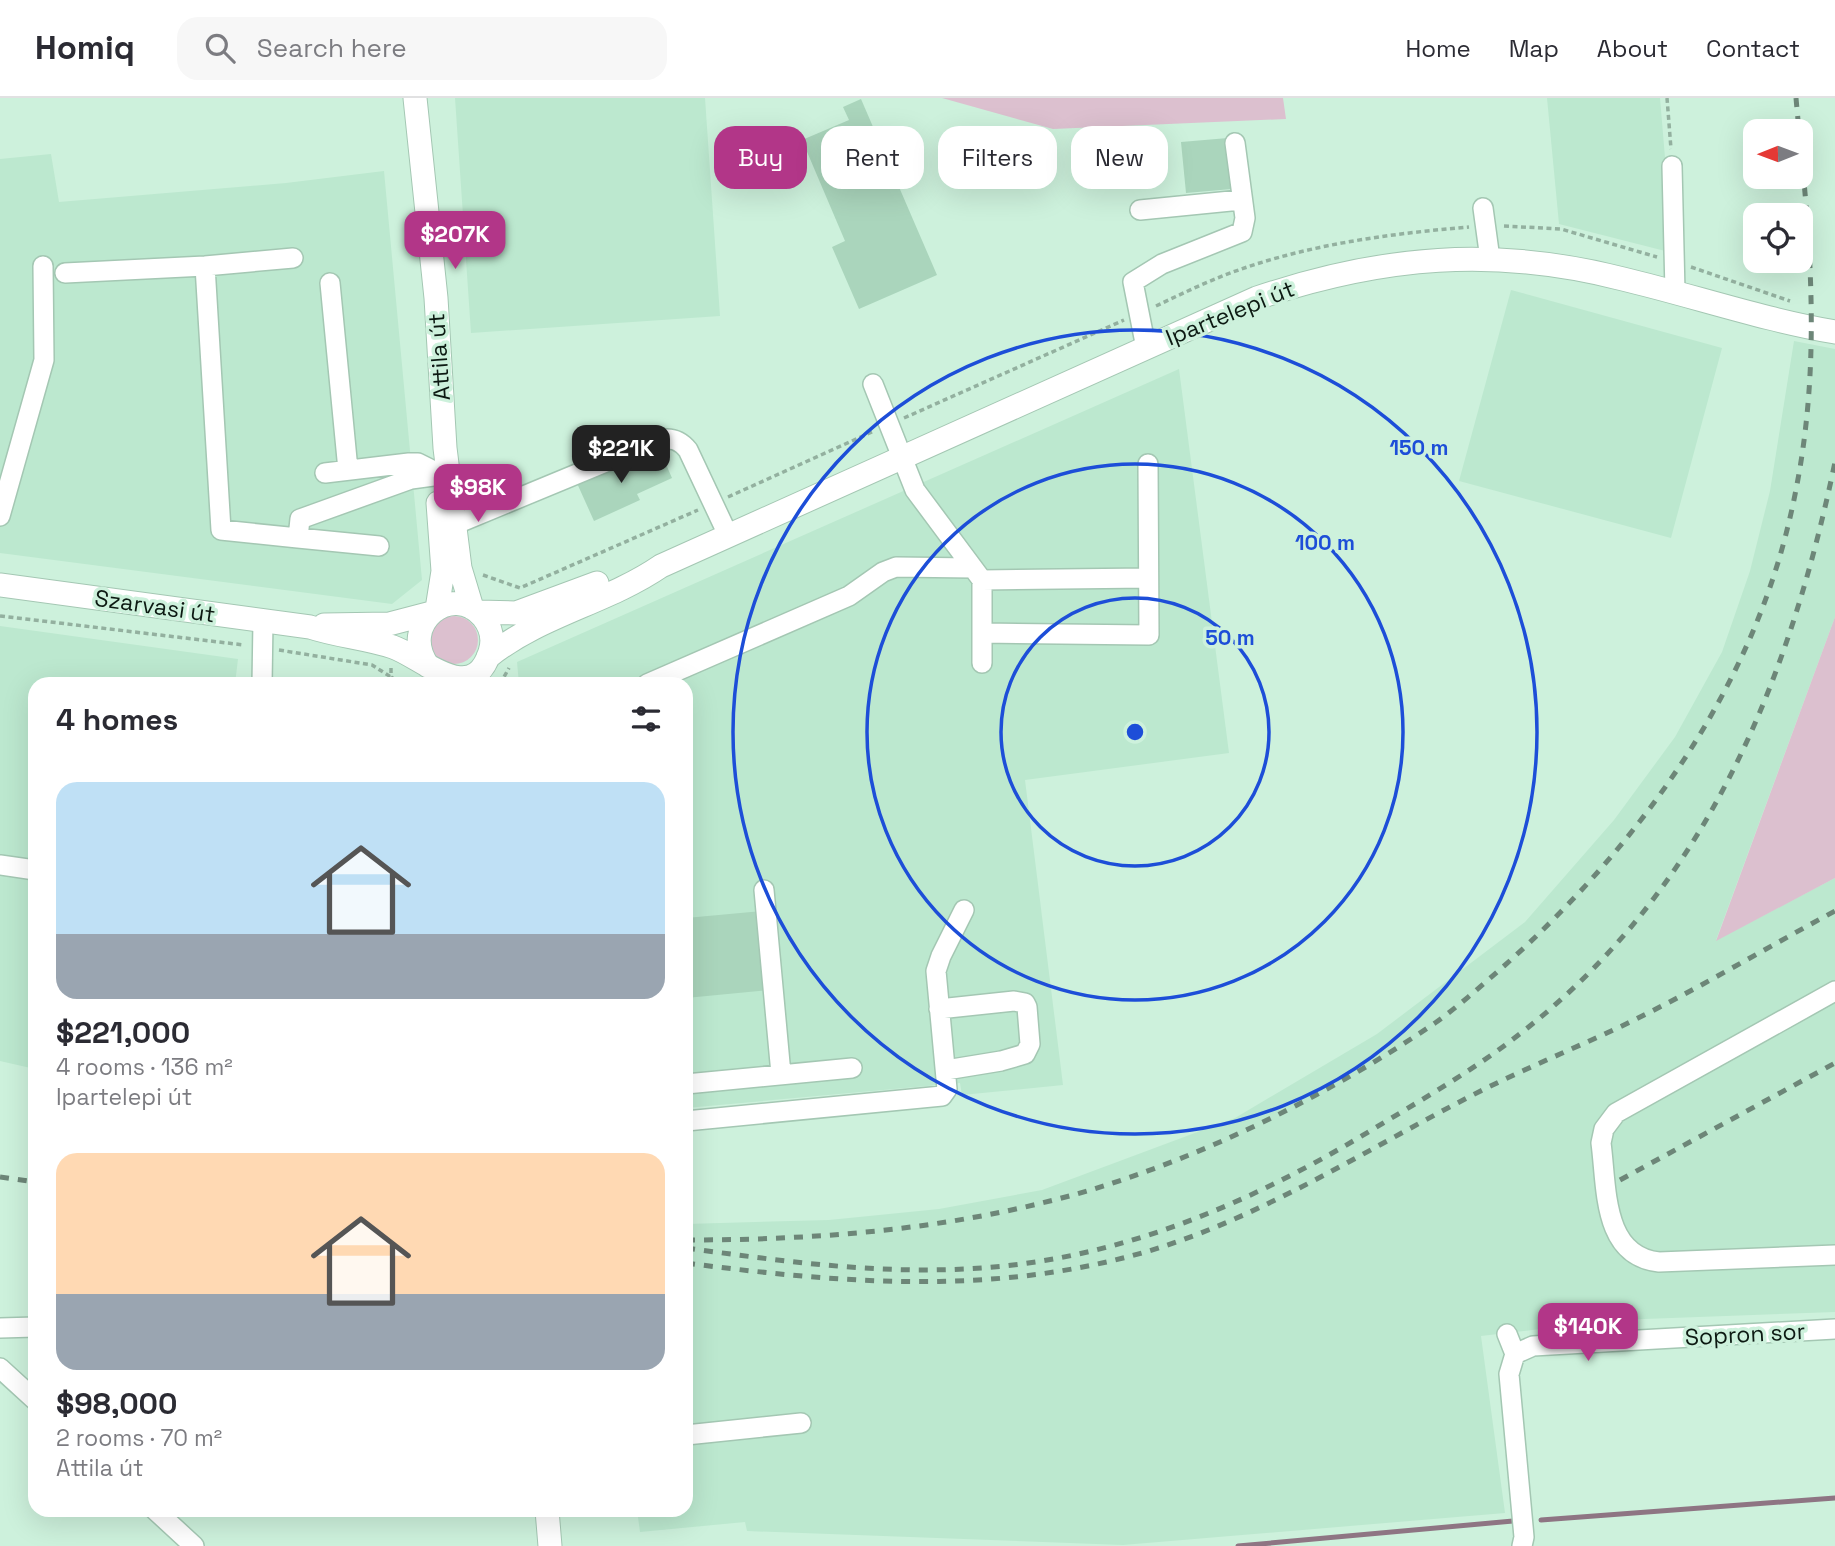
<!DOCTYPE html>
<meta charset="utf-8">
<style>
:root{--surface:#fff;--page:#f7f7f7;--text:#2b2b33;--muted:#7c7c81;--line:#e1e1e2;--accent:#b23688}
body{margin:0;font-family:"Space Grotesk",sans-serif;background:var(--page);color:var(--text);height:100vh;display:flex;flex-direction:column;font-size:26px;white-space:nowrap}
*{box-sizing:border-box;margin:0}
p{font-size:23px;color:var(--muted)}
.icon{flex:none;width:38px;height:38px;fill:none;stroke:currentColor;stroke-width:2;stroke-linecap:round;stroke-linejoin:round}
.map{position:relative;flex:1;overflow:hidden}
.side{position:absolute;left:28px;top:579px;width:665px;height:840px;display:flex;flex-direction:column;background:var(--surface);border-radius:21px;box-shadow:0 7px 28px #0002}
.side>*{flex:none}
.banner{position:absolute;left:714px;top:28px;width:665px;height:63px;display:flex;gap:14px}
.needle{width:46px;rotate:269deg}
.controls{position:absolute;left:1743px;top:21px;display:grid;gap:14px}
.controls a{display:grid;place-items:center;width:70px;height:70px;border-radius:14px;background:var(--surface);box-shadow:0 7px 28px #0002;font-size:35px}
.price{position:absolute;translate:-50% -60px;padding:0 16px;border-radius:14px;background:var(--accent);color:#fff;font-size:23px;line-height:46px;filter:drop-shadow(0 2px 4px #0008)}
.price::after{content:'';position:absolute;left:50%;top:42px;width:21px;height:16px;margin-left:-10px;background:inherit;clip-path:polygon(0 0,100% 0,50% 100%)}
.price.on{background:#222;color:#fff}
ul{padding:0;list-style:none}
li{display:grid;align-content:center;gap:14px;height:371px;padding:0 28px}
li span{display:grid;place-items:center;height:217px;border-radius:21px;color:#555}
li>.icon{margin-inline-start:auto}
span .icon{width:126px;height:126px;fill:#fffc;stroke-width:1}
li b{font-size:30px}
h2{display:flex;justify-content:space-between;align-items:center;height:84px;padding:0 28px;font-size:30px}
.pill{padding:0 24px;border-radius:21px;background:var(--surface);box-shadow:0 7px 28px #0002;font-size:24px;line-height:63px}
.pill.on{background:var(--accent);color:#fff}
header{display:flex;align-items:center;gap:42px;box-sizing:border-box;height:98px;padding:0 35px;background:var(--surface);border-bottom:2px solid var(--line)}
header strong{font-size:33px}
nav{display:flex;gap:38px;margin-inline-start:auto;font-size:24px}
.search{width:490px;height:63px;background:var(--page);display:flex;align-items:center;gap:18px;box-sizing:border-box;padding:0 24px;border-radius:21px;color:var(--muted);font-size:26px}
.map>svg:first-child{display:block}
.built{fill:#bce8cf}
.green{fill:#dcc0cf}
.lines{fill:none;stroke-linecap:round;stroke-linejoin:round}
.stream{stroke:#8e7583;stroke-width:5}
.building{fill:#aad5bc}
.minor-casing{stroke:#a4c7b3;stroke-width:22}
.major-casing{stroke:#a4c7b3;stroke-width:25}
.path{stroke:#93b09f;stroke-width:3.5;stroke-dasharray:5 3.5;stroke-linecap:butt}
.minor{stroke:#fff;stroke-width:19}
.major{stroke:#fff;stroke-width:23}
.rail{stroke:#6d8678;stroke-width:5;stroke-dasharray:9 9;stroke-linecap:butt}
.ring{fill:none;stroke:#1d4ed8;stroke-width:3.5}
.labels{text-anchor:middle;stroke-width:7;stroke-linejoin:round;paint-order:stroke}
.street-label{font-size:23px;fill:#0c1912;stroke:#cdf1dc}
.centre{fill:#1d4ed8;stroke:#cdf1dc;stroke-width:3.5}
.ring-label{font-size:21px;text-anchor:middle;font-weight:bold;fill:#1d4ed8;stroke:#cdf1dc;stroke-width:7;stroke-linejoin:round;paint-order:stroke}
</style>
<header>
<strong>Homiq</strong>
<div class="search"><svg class="icon" aria-label="search" viewBox="0 0 24 24"><circle cx="10" cy="10" r="6"/><path d="M15 15l6 6"/></svg>Search here</div>
<nav><a>Home</a><a>Map</a><a>About</a><a>Contact</a></nav>
</header>
<div class="map">
<svg width="1835" height="1448" viewBox="0 0 1835 1448">
<rect width="100%" height="100%" fill="#cdf1dc"/>
<path class="built" d="M455 0H705L720 218 471 235Z
M1547 0H1660L1673 155 1559 126Z
M51 56 59 104 286 85 384 73 422 482 392 506 0 455V61Z
M1511 192 1722 250 1671 440 1459 383Z
M1794 243 1835 251V519L1716 842 1835 780V1214L1617 1222 1481 1238 1505 1415 1123 1447 747 1433 745 1424 640 1434 637 1412H686V1126L829 1122 939 1111 1042 1092 1235 1020 1377 936 1525 824 1614 722 1675 639 1722 554 1750 473 1770 393Z
M1179 271 1229 655 1025 682 1063 987 962 997 960 985 686 1010V586H519L517 564Z
M0 528 238 561 235 586H35V971L0 963Z"/>
<path class="green" d="M942 0H1283L1286 21 1053 31Z
M430 542a24 24 0 1 1 48 0a24 24 0 1 1-48 0Z
M1835 519V780L1716 843Z"/>
<g class="lines">
<path class="stream" d="M1541 1422 1835 1400
M1238 1448 1513 1423"/>
</g>
<path class="building" d="M861 1 937 177 859 211 832 149 845 143 802 42 849 22 843 9Z
M1228 40 1232 91 1186 95 1181 44Z
M661 355 672 380 637 396 640 402 594 423 576 383 622 363 626 371Z
M762 813 769 892 686 900V820Z"/>
<g class="lines">
<defs>
<path id="minor" d="M1672 68 1675 194
M1483 110 1490 161
M1140 112 1241 102
M205 168 221 432 298 440 300 421 411 381 448 376
M65 175 205 168 293 160
M330 185 348 372
M1146 250 1133 184 1162 166 1242 134 1245 120 1235 45
M873 286 915 392 982 482V565
M325 375 409 365H418L440 376
M0 418 44 262 43 168
M456 426 659 342C671 339 680 342 688 352L728 437
M298 440 379 448
M982 482 1148 480
M982 535 1149 537 1148 366
M262 586 263 523
M647 586 849 498 883 474 896 469 973 470
M0 767 35 772
M764 792 781 976
M1835 893 1616 1015 1604 1031 1601 1045C1607 1089 1602 1158 1659 1164L1835 1157
M939 911 1014 903 1025 905 1027 909 1030 946 1025 956 1001 963 946 972
M686 986 852 970
M686 1023 942 998 947 991 936 873 941 858 964 812
M0 1230 35 1229
M1507 1236 1515 1256
M0 1270 35 1302
M686 1337 801 1325
M155 1412 194 1448
M1522 1448 1524 1439 1509 1276 1515 1256 1533 1248 1835 1231"/>
<path id="major" d="M415 0 436 200 445 350 460 470 472 510
M0 487 310 529C337 538 366 540 393 549 422 559 472 610 490 554 494 542 491 529 483 519 452 483 398 526 428 568
M437 511 443 473 438 405
M478 514 516 515 597 485
M324 527 389 526 431 515
M488 559C540 517 607 505 661 468L1257 200C1382 158 1494 148 1623 181 1694 198 1764 222 1835 234
M547 1412 550 1448"/>
</defs>
<use href="#minor" class="minor-casing"/>
<use href="#major" class="major-casing"/>
<path class="path" d="M1667 0 1671 51
M1504 128 1561 131 1657 159
M1691 169 1790 203
M1156 208C1179 197 1202 186 1225 177 1303 147 1387 136 1469 129
M904 320 1124 222
M728 399 874 333
M483 477 520 490 698 412
M0 518 244 547
M279 552 372 567 391 579
M391 570V579L402 586
M500 586 509 570"/>
<use href="#minor" class="minor"/>
<use href="#major" class="major"/>
<path class="rail" d="M1796 0 1799 33
M0 1079 35 1084
M1620 1082 1835 965
M686 1142C822 1142 956 1131 1087 1093 1206 1058 1332 995 1435 925 1459 908 1482 887 1504 868 1632 754 1743 604 1786 436 1820 303 1814 186 1801 51
M686 1150C796 1165 902 1180 1013 1167 1141 1152 1261 1099 1370 1033 1421 1002 1474 972 1521 935 1705 792 1789 585 1835 364
M686 1165C832 1184 978 1197 1123 1160 1244 1130 1355 1058 1465 1001 1518 973 1574 951 1628 925 1698 891 1766 850 1835 813"/>
</g>
<g class="ring">
<circle cx="1135" cy="634" r="134"/>
<circle cx="1135" cy="634" r="268"/>
<circle cx="1135" cy="634" r="402"/>
</g>
<g class="labels">
<g class="street-label">
<text transform="translate(1230 215) rotate(-22)" y="8">Ipartelepi út</text>
<text transform="translate(439 259) rotate(-94)" y="8">Attila út</text>
<text transform="translate(155 508) rotate(8)" y="8">Szarvasi út</text>
<text transform="translate(1745 1236) rotate(-3)" y="8">Sopron sor</text>
</g>
</g>
<circle cx="1135" cy="634" r="10" class="centre"/>
<g class="ring-label">
<text x="1419" y="357">150 m</text>
<text x="1325" y="452">100 m</text>
<text x="1230" y="547">50 m</text>
</g>
</svg>
<div class="controls">
<a><svg class="needle" viewBox="-14 -14 28 28"><path d="M0-13l5 13h-10z" fill="#e53935"/><path d="M0 13l5-13h-10z" fill="#7c7c81"/></svg></a>
<a><svg class="icon" aria-label="locate" viewBox="0 0 24 24"><circle cx="12" cy="12" r="6"/><path d="M12 2v4M12 18v4M2 12h4M18 12h4"/></svg></a>
</div>
<b class="price" style="left:455px;top:173px">$207K</b>
<b class="price on" style="left:621px;top:387px">$221K</b>
<b class="price" style="left:478px;top:426px">$98K</b>
<b class="price" style="left:1588px;top:1265px">$140K</b>
<div class="banner">
<a class="pill on">Buy</a>
<a class="pill">Rent</a>
<a class="pill">Filters</a>
<a class="pill">New</a>
</div>
<section class="side">
<h2>4 homes<svg class="icon" aria-label="filters" viewBox="0 0 24 24"><path d="M4 7h16M4 17h16"/><circle cx="9" cy="7" r="2"/><circle cx="15" cy="17" r="2"/></svg></h2>
<ul>
<li><span style="background:linear-gradient(#bfe0f5 70%,#9aa5b1 0)"><svg class="icon" aria-label="home" viewBox="0 0 24 24"><path d="M3 11l9-7 9 7M6 9v11h12V9"/></svg></span><div><b>$221,000</b><p>4 rooms · 136 m²</p><p>Ipartelepi út</p></div></li>
<li><span style="background:linear-gradient(#ffd9b3 65%,#9aa5b1 0)"><svg class="icon" aria-label="home" viewBox="0 0 24 24"><path d="M3 11l9-7 9 7M6 9v11h12V9"/></svg></span><div><b>$98,000</b><p>2 rooms · 70 m²</p><p>Attila út</p></div></li>
</ul>
</section>
</div>
